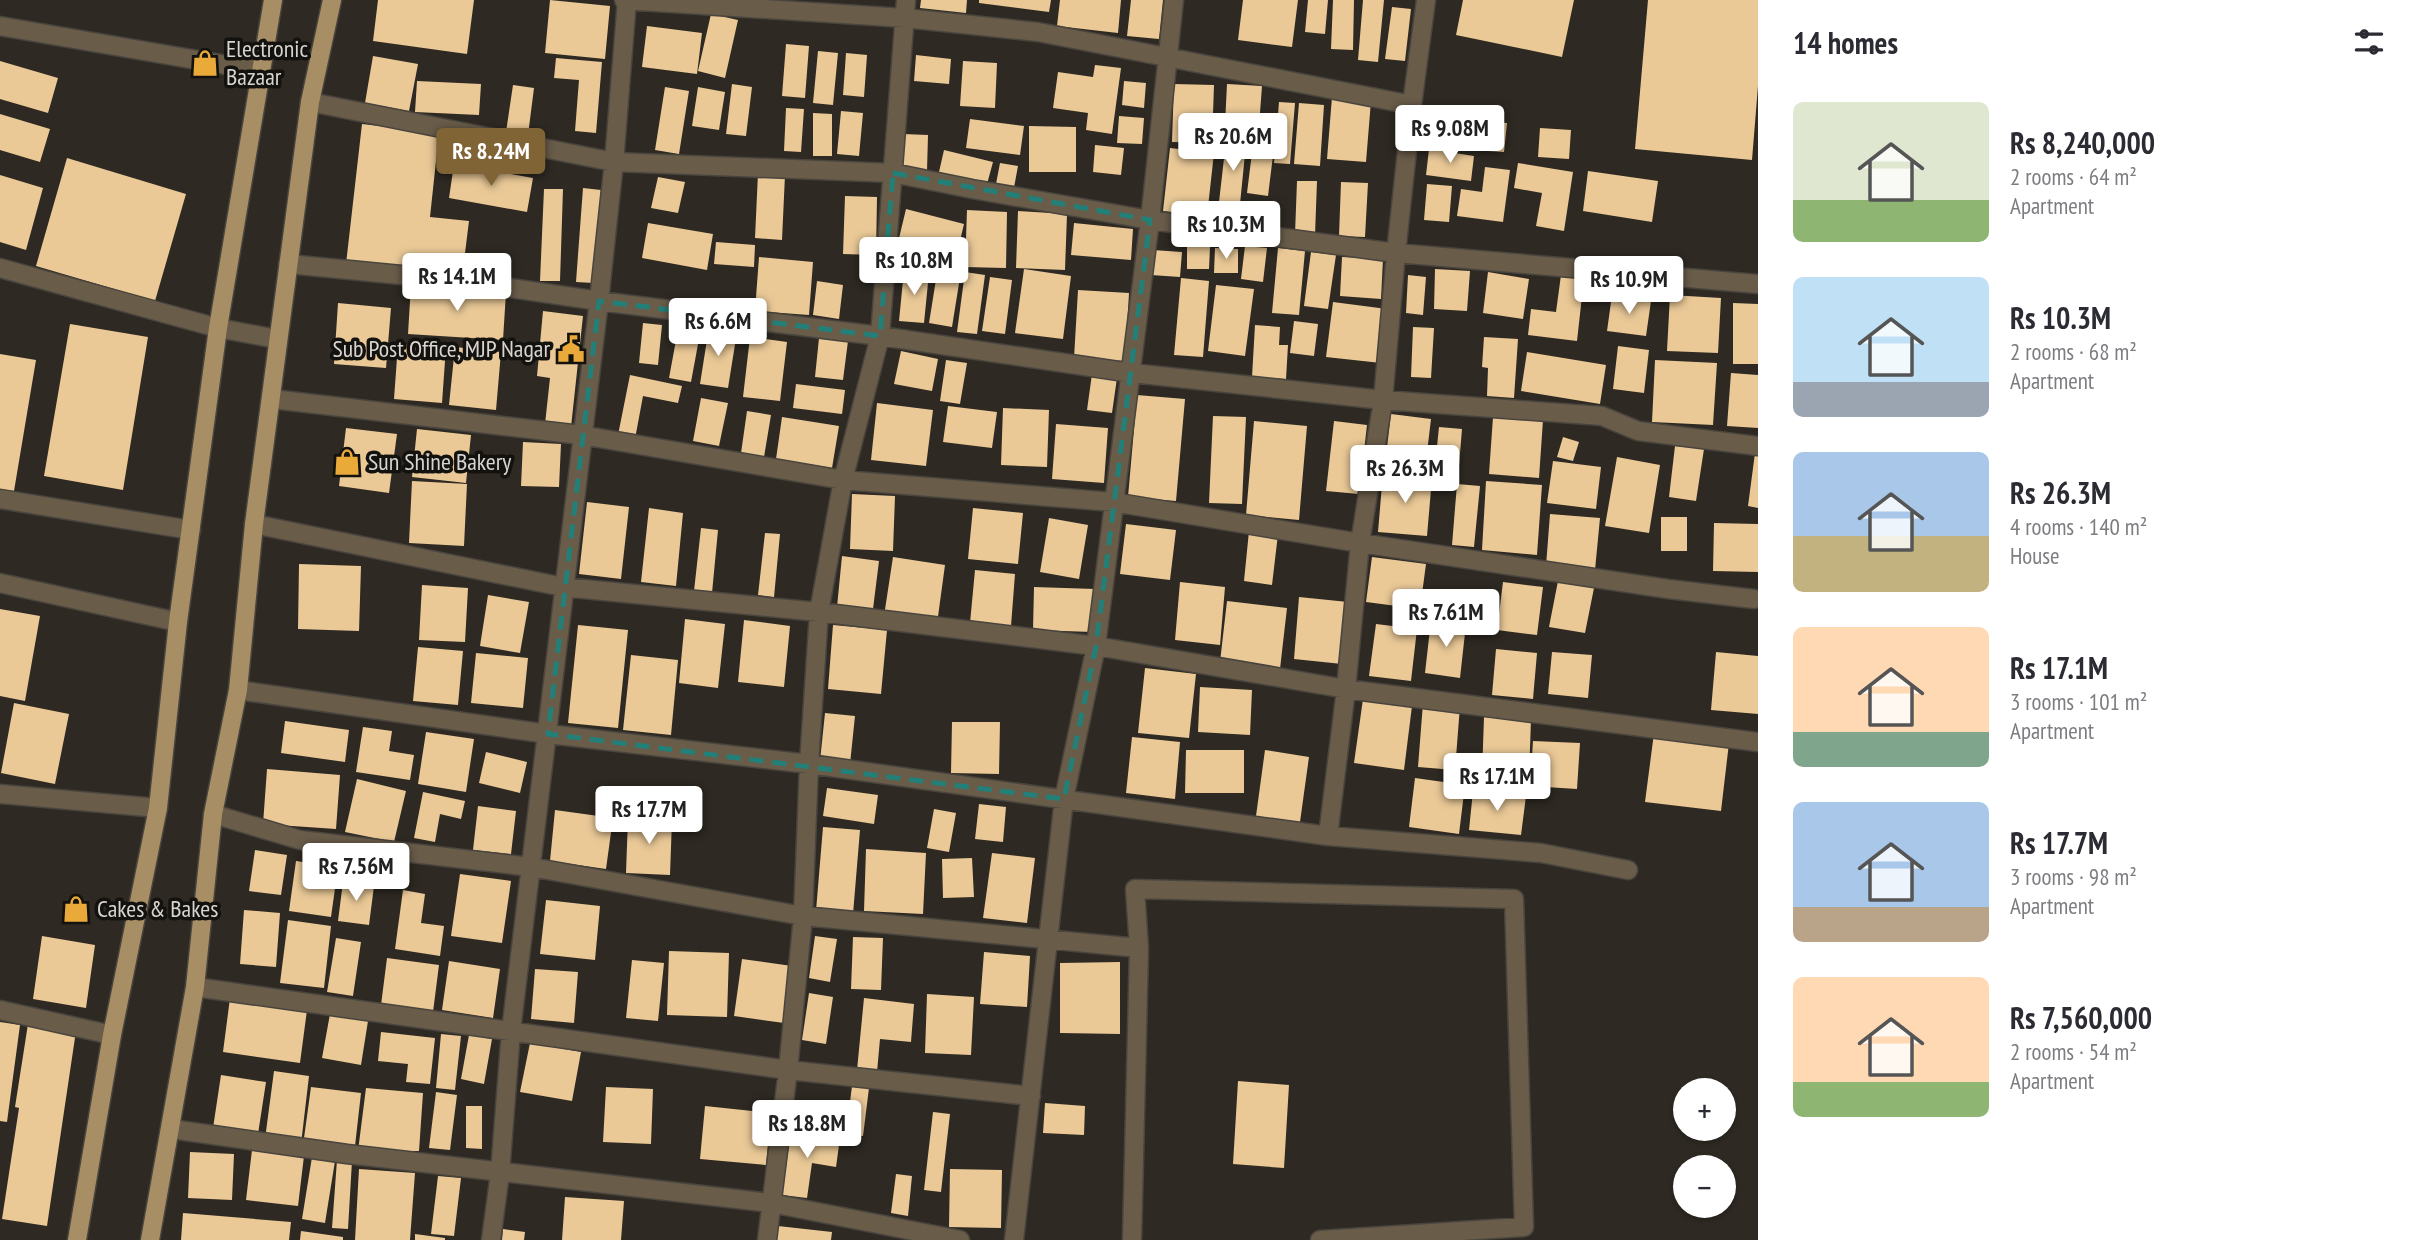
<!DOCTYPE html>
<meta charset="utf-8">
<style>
:root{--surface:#fff;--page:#f7f7f7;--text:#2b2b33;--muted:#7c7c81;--accent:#816436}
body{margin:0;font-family:"PT Sans Narrow",sans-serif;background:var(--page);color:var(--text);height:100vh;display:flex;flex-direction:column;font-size:26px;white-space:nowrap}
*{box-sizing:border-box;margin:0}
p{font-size:23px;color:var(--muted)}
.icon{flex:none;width:38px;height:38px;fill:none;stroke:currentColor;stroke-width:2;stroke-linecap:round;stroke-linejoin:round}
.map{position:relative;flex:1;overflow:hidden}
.side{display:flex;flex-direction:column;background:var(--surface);width:665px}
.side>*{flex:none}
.controls{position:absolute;left:1673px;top:1078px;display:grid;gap:14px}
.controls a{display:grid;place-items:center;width:63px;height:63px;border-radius:50%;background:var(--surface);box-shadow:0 2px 5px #0004;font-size:35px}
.price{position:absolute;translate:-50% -60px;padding:0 16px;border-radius:7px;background:#fff;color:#222;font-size:23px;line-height:46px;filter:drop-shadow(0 2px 4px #0008)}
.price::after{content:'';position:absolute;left:50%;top:42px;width:21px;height:16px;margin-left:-10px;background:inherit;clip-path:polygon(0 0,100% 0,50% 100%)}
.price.selected{background:var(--accent);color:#fff}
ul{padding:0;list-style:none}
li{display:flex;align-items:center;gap:21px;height:175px;padding:0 35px}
li span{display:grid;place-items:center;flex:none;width:196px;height:140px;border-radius:10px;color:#555}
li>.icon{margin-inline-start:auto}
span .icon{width:84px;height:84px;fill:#fffc;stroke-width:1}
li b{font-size:30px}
h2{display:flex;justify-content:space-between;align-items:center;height:84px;padding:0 35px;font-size:30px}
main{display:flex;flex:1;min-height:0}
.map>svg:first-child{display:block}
.building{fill:#eac997}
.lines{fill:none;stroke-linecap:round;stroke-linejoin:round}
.minor-casing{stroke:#49453e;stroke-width:21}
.primary-casing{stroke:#49453e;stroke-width:21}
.minor{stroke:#695c49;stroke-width:18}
.primary{stroke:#a88e65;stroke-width:18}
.marked{fill:none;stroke:#238078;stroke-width:5;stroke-dasharray:14 9;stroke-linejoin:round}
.labels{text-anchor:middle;stroke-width:7;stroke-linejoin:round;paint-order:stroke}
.poi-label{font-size:24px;fill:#d8d5d0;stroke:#14120f;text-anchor:start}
</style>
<main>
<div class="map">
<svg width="1758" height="1240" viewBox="0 0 1758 1240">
<rect width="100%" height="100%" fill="#2e2922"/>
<path class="building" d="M378 0H474L467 54 373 41Z
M550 0 610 6 605 59 545 53Z
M921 0H967L966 13 920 8Z
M979 0H1051L1049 12 979 3Z
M1060 0H1121L1118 33 1057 26Z
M1131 0H1163L1159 39 1127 36Z
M1243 0H1298L1292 47 1238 40Z
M1308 0H1328L1325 34 1305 32Z
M1333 0H1354L1353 50 1331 49Z
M1363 0H1384L1378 62 1358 60Z
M1463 0H1574L1562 57 1456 35Z
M1648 0H1758V86L1752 160 1635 149Z
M1392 7 1411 9 1405 61 1385 59Z
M711 14 738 20 725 78 698 71Z
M647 26 702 33 697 74 642 67Z
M786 44 809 46 805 98 782 96Z
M818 51 838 53 833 105 813 103Z
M846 53 867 55 864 97 843 95Z
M916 55 951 59 949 84 914 81Z
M373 56 418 64 409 111 365 103Z
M556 58 602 62 596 133 575 131 579 80 554 78Z
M0 61 58 78 48 113 0 99Z
M963 61 997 63 995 108 960 106Z
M1095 65 1121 68 1112 134 1086 130 1088 113 1053 108 1058 72 1093 77Z
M417 81 481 84 479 115 415 112Z
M1124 81 1146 83 1144 108 1122 105Z
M732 84 752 87 746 136 726 134Z
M1174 84 1214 85 1212 143 1172 142Z
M1227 84 1262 86 1259 126 1225 124Z
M513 85 534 88 528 135 506 132Z
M665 87 689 91 679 154 655 150Z
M698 87 725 92 719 130 692 126Z
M1332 97 1371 101 1366 162 1327 159Z
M1279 102 1295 103 1290 164 1274 163Z
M1299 103 1324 105 1320 166 1294 164Z
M786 108 804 109 801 152 784 151Z
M841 111 863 113 859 156 837 154Z
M813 113 832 114V156H813Z
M0 114 50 129 40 162 0 150Z
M1119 116 1144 118 1142 144 1117 143Z
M970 119 1024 126 1020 155 966 148Z
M1442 119 1507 123 1504 152 1440 148Z
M362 124 439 133 430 217 469 221 462 277 346 264Z
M1029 126 1076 127V172H1029Z
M1255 128 1276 131 1268 196 1247 193Z
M1540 128 1571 130 1569 159 1538 157Z
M903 134 928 135 927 171 902 170Z
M1226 141 1246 144 1240 204 1219 202Z
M1095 145 1124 148 1121 175 1093 172Z
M1170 148 1214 153 1207 216 1163 211Z
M1429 149 1474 156 1471 181 1426 175Z
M944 150 993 162 987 184 939 172Z
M67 158 186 194 155 301 36 266Z
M1000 163 1018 166 1013 193 995 189Z
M1518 163 1573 172 1564 231 1536 226 1542 193 1514 188Z
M454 164 533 178 527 212 449 198Z
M1485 167 1510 170 1503 222 1457 216 1461 189 1482 192Z
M1588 171 1658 181 1652 222 1583 211Z
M758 173 785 175 782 240 755 238Z
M0 175 43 188 26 250 0 242Z
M658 177 685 182 678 213 651 208Z
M1297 181H1317L1315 235 1295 234Z
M1341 182 1368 183 1365 237 1339 236Z
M1427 184 1452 186 1449 222 1424 220Z
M583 188 601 190 594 283 576 282Z
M544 189H563L560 281H540Z
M845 196 877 197 876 255 843 254Z
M906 209 964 224 959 245 932 239 926 263 895 255Z
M967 210 1007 212 1006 268 965 267Z
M1018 211 1067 214 1065 270 1016 268Z
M648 223 713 234 707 270 642 258Z
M1074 223 1133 229 1131 260 1071 255Z
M716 242 755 245 754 267 714 264Z
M1245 246 1267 248 1263 282 1241 279Z
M1187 247H1210L1209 269H1187Z
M1215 248 1238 249V273H1214Z
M1278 248 1305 251 1299 315 1272 313Z
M1153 250 1182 252 1180 277 1151 275Z
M1311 252 1336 255 1328 309 1304 306Z
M759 257 813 262 809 315 755 311Z
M1342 257 1383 259 1381 299 1340 296Z
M938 267 961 271 952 327 929 323Z
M1024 269 1071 276 1063 339 1015 333Z
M1435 269 1470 271 1467 311 1434 309Z
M904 270 929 273 924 323 899 321Z
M965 272 985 275 977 334 957 332Z
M1488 272 1529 279 1523 319 1483 313Z
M1408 275 1426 277 1423 315 1406 313Z
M1561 275 1584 278 1577 341 1528 335 1531 309 1556 312Z
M990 277 1012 280 1005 334 982 331Z
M1181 278 1209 281 1203 357 1174 355Z
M817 281 843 285 839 319 813 315Z
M411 285 506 292 503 340 408 334Z
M1216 285 1254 289 1245 356 1208 351Z
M1078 290 1129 293 1125 361 1074 358Z
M1612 295 1651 301 1646 336 1607 331Z
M1670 295 1721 298 1718 353 1667 351Z
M1333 302 1387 309 1381 363 1326 357Z
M338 303 391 308 386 368 334 364Z
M1733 303 1758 304V364H1733Z
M543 311 583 316 571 427 545 424 550 378 537 376Z
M1294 321 1318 324 1314 356 1290 353Z
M643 323 662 325 658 365 639 363Z
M70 324 148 337 123 490 44 476Z
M679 324 701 328 691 382 669 378Z
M1255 325 1280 327 1279 345H1288L1286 379 1252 377Z
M709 327 737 332 728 388 700 384Z
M1413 327 1434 328 1431 378 1411 377Z
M750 337 787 342 780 401 743 397Z
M1484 337 1518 339 1514 398 1487 396 1488 368 1482 367Z
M819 338 848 341 843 380 815 377Z
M398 344 446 347 442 403 394 399Z
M1618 346 1649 350 1644 393 1613 389Z
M455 347 501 352 496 410 449 405Z
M901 351 938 359 932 391 894 384Z
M1527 352 1606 365 1600 404 1521 391Z
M0 354 36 360 14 491 0 489Z
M946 360 967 363 960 404 940 401Z
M1655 360 1717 363 1713 425 1652 422Z
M1731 373 1758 375V428L1727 426Z
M1092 374 1117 378 1112 413 1087 410Z
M630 375 682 386 678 403 643 396 635 439 618 435Z
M796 384 845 390 842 414 793 408Z
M1137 395 1185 399 1176 501 1128 497Z
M701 398 728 403 719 446 693 441Z
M877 403 933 410 926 466 871 460Z
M948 406 997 412 992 448 943 442Z
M1003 408 1049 410 1047 467 1001 465Z
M747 411 771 415 764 457 741 453Z
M1391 414 1431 419 1426 461 1386 456Z
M1213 416 1246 417 1242 504 1209 503Z
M782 417 839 426 832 468 776 459Z
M1493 417 1543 420 1539 478 1489 474Z
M1254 421 1307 426 1299 520 1246 515Z
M1334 421 1367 425 1359 494 1326 491Z
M1056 424 1108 428 1104 483 1052 479Z
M1439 427 1462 429 1458 478 1434 476Z
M346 428 397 434 389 493 339 486Z
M417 429 471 435 466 483 412 477Z
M1563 437 1579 442 1573 461 1557 457Z
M523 442 561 444 559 487 521 486Z
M1675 446 1704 449 1696 501 1669 497Z
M1755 453 1758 454V508L1748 506Z
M1617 457 1660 465 1649 533 1605 526Z
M1553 461 1601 467 1596 509 1547 503Z
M1383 473 1432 478 1427 536 1378 532Z
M412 481 467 484 464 546 409 543Z
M1486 481 1542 485 1537 555 1482 550Z
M1457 484 1480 486 1474 547 1452 545Z
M852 494 895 496 893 551 850 549Z
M587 502 629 507 621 579 579 574Z
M649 508 683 513 676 586 641 582Z
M973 508 1023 513 1018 564 968 559Z
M1550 514 1600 518 1595 570 1546 566Z
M1661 517H1687V551H1661Z
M1049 518 1088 525 1079 579 1040 572Z
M1714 523 1758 524V572L1713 571Z
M1126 524 1176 530 1170 580 1120 574Z
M701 528 718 530 712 593 694 591Z
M1249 531 1278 534 1272 585 1244 581Z
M765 533 780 534 774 597 758 595Z
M842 556 879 561 873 609 837 607Z
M893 557 945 565 937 624 884 616Z
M1372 557 1426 564 1420 609 1366 602Z
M299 564 361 566 359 631 298 629Z
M975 570 1015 574 1011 626 970 623Z
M1558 581 1594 588 1585 633 1549 627Z
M1180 582 1225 587 1220 645 1175 640Z
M1503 582 1543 587 1537 635 1497 630Z
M422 585 468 588 465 642 419 640Z
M1034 587 1095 589 1093 632 1033 630Z
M488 595 529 602 520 653 480 646Z
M1299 597 1348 602 1342 664 1294 659Z
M1227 601 1287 608 1280 669 1220 662Z
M0 609 40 616 25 701 0 696Z
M685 619 725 624 718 688 679 683Z
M744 620 790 626 784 687 738 682Z
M1431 620 1466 624 1460 678 1425 673Z
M1376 624 1417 629 1411 681 1369 676Z
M578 625 628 630 618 728 568 723Z
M833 625 887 630 881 694 828 689Z
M418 647 463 651 458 705 413 701Z
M1496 649 1537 653 1533 699 1492 695Z
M1552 652 1592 655 1588 698 1548 694Z
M1716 652 1758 656V714L1711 710Z
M476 653 528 658 523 708 471 703Z
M631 655 678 660 671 735 623 730Z
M1145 668 1196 674 1189 738 1138 733Z
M1200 687 1252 690 1250 735 1198 732Z
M1363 699 1412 706 1404 770 1354 763Z
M14 703 69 714 55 784 1 773Z
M1423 703 1460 706 1455 770 1418 767Z
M825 713 855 716 850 764 820 761Z
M1484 717 1531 719 1529 778 1482 775Z
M285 721 349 730 345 762 281 753Z
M952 722H1000L999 774 951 773Z
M363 727 392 731 389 751 414 755 410 780 356 772Z
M426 732 474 739 466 792 418 784Z
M1654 733 1729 743 1721 811 1645 802Z
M1132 737 1180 742 1175 799 1126 793Z
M1533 741 1580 743 1577 789 1530 786Z
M1186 750H1244V793H1185Z
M1265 750 1309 757 1300 822 1256 816Z
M486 752 527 762 520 793 479 783Z
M267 769 340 775 336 829 263 824Z
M1415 778 1465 785 1459 834 1409 827Z
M357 779 406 791 394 842 345 832Z
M827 788 878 795 874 824 823 816Z
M1473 791 1526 796 1521 835 1469 830Z
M423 792 465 801 461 819 440 814 435 842 414 838Z
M979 804 1006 807 1003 842 975 839Z
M478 806 516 811 511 854 473 850Z
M934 809 956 813 949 852 927 848Z
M555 810 613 818 606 869 550 861Z
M628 818 672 820 670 875 626 873Z
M823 827 860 830 853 914 816 911Z
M866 849 926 853 923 914 864 911Z
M255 850 287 855 281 895 249 891Z
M992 853 1035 858 1027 923 983 918Z
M972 858 974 897 943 898 942 859Z
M296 861 338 867 331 917 289 911Z
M460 874 511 881 502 943 451 936Z
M343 882 374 886 369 925 338 921Z
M403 890 425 894 421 923 444 926 440 956 395 949Z
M546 900 600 906 595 960 540 954Z
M244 910 280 913 276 967 240 964Z
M288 920 331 926 324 988 280 983Z
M42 936 95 945 86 1008 33 999Z
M815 936 837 939 830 982 809 978Z
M853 937 883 938 881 990 851 989Z
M336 938 361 942 353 996 327 992Z
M669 951 729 953 727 1017 667 1015Z
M984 952 1030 956 1027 1007 980 1004Z
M387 958 439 965 433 1012 381 1005Z
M742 959 792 966 784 1023 734 1016Z
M632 960 664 963 658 1021 626 1018Z
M449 961 500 969 493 1018 442 1010Z
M1120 962V1034L1060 1033V963Z
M535 969 578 972 574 1023 531 1019Z
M809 993 833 997 826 1044 802 1040Z
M927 994 974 997 971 1055 925 1053Z
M230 998 307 1010 300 1063 223 1052Z
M864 998 914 1004 911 1042 880 1039 877 1072 857 1070Z
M330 1014 368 1021 361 1065 322 1058Z
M0 1022 20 1025 7 1122 0 1121Z
M28 1024 76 1031 47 1226 2 1219 19 1108 15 1107Z
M381 1032 435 1038 430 1084 406 1082 408 1064 378 1061Z
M441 1034 461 1036 455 1090 436 1088Z
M469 1035 492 1039 484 1084 461 1079Z
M530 1043 581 1052 572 1101 520 1092Z
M274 1071 309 1076 301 1144 265 1139Z
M221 1075 266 1082 258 1134 213 1128Z
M1238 1081 1289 1085 1284 1168 1233 1164Z
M852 1086 869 1088 863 1136 846 1134Z
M311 1087 361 1093 355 1146 304 1138Z
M606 1087 653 1089 651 1144 603 1142Z
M366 1088 423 1093 419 1151H358Z
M436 1092 457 1095 450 1150 429 1148Z
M1045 1103 1085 1106 1084 1135 1043 1133Z
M466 1106H482V1149L466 1148Z
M705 1106 771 1113 766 1165 700 1159Z
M933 1112 950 1114 941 1192 924 1190Z
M791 1131 840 1138 836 1167 812 1163 807 1198 782 1195Z
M252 1150 304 1156 298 1206 246 1200Z
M190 1152 234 1154 232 1200 188 1198Z
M312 1157 335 1161 325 1223 302 1219Z
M337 1160 352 1161 348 1229 332 1228Z
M359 1169 415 1173 410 1240H355Z
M950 1169 1002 1170 1001 1228 949 1227Z
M896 1174 912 1176 908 1216 891 1213Z
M438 1176 461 1178 454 1236 431 1234Z
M565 1197 624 1201 621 1240H562Z
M183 1213 291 1222 289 1240H181Z
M778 1226 832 1232 831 1240H776Z
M503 1229 525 1232 524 1240H502Z
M301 1231 343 1237V1240H300Z
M415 1234 445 1238V1240H415Z"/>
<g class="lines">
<defs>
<path id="minor" d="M624 0 905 18 1038 32 1412 105
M0 26 261 71
M310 102 614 162 893 173 972 189 1150 220 1396 253 1758 284
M288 264 463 281 599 301 880 336 1132 373 1383 400 1602 416 1638 431 1758 446
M0 268 218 328 277 339
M272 399 581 435 843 480 1113 502 1360 543 1668 589 1754 599
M0 499 191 530
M254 524 563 587 819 612 1096 646 1346 689 1758 742
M0 583 178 622
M238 690 548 734 809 764 1328 836 1541 853 1628 870
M0 794 158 808
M213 814 300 840 531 867 803 916 1139 948 1135 889 1514 899 1524 1227 1320 1240
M1328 836 1346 689 1360 543 1383 400 1396 253 1412 105 1426 0
M195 987 788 1070 1031 1096
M0 1010 112 1035
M171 1129 347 1154 771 1203 960 1240
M491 1240 500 1173 511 1031 599 301 614 162 627 0
M767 1240 788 1070 803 916 809 764 819 612 843 480 880 336 906 0
M1014 1240 1064 799 1096 646 1150 220 1174 0
M1132 1240 1139 948"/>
<path id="primary" d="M77 1240 112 1035 158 808 178 622 218 328 273 0
M150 1240 195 987 213 814 238 690 254 524 310 102 332 0"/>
</defs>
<use href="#minor" class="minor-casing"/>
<use href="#primary" class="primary-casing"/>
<use href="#minor" class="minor"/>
<use href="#primary" class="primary"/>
</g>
<path class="marked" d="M893 173 1150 220 1096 646 1064 799 548 734 599 301 880 336Z"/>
<defs>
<symbol id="shop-bare" viewBox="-9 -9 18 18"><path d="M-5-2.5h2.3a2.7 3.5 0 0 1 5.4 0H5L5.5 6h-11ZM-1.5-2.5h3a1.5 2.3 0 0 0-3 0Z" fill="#eaaa39" stroke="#14120f" stroke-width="2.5" paint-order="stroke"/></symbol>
<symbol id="civic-bare" viewBox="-9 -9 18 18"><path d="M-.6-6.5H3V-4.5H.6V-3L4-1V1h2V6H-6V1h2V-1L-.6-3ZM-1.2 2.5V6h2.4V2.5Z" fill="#eaaa39" stroke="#14120f" stroke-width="2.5" paint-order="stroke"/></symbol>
</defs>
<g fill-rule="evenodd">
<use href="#shop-bare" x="186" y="44" width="38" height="38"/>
<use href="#civic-bare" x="552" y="330" width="38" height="38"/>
<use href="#shop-bare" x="328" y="443" width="38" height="38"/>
<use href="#shop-bare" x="57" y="890" width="38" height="38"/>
</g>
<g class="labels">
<g class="poi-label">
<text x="226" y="57">Electronic<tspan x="226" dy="28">Bazaar</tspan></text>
<text x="550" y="357" text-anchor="end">Sub Post Office, MJP Nagar</text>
<text x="368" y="470">Sun Shine Bakery</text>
<text x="97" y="917">Cakes &amp; Bakes</text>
</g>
</g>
</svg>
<div class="controls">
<a>+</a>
<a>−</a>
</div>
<b class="price" style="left:1450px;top:165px">Rs 9.08M</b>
<b class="price" style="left:1233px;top:173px">Rs 20.6M</b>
<b class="price selected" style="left:491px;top:188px">Rs 8.24M</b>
<b class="price" style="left:1226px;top:261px">Rs 10.3M</b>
<b class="price" style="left:914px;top:297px">Rs 10.8M</b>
<b class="price" style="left:457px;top:313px">Rs 14.1M</b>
<b class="price" style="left:1629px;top:316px">Rs 10.9M</b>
<b class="price" style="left:718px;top:358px">Rs 6.6M</b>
<b class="price" style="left:1405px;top:505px">Rs 26.3M</b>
<b class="price" style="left:1446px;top:649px">Rs 7.61M</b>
<b class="price" style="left:1497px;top:813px">Rs 17.1M</b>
<b class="price" style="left:649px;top:846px">Rs 17.7M</b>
<b class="price" style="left:356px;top:903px">Rs 7.56M</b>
<b class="price" style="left:807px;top:1160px">Rs 18.8M</b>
</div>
<section class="side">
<h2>14 homes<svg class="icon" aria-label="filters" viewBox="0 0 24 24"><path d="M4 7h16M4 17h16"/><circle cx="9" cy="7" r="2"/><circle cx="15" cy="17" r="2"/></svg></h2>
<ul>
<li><span style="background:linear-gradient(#dfe7d0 70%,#8fb573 0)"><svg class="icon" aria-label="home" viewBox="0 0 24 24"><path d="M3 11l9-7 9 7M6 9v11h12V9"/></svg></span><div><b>Rs 8,240,000</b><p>2 rooms · 64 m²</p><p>Apartment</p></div></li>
<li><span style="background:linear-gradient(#bfe0f5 75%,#9aa5b1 0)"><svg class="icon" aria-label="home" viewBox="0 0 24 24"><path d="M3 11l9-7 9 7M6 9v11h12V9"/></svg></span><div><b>Rs 10.3M</b><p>2 rooms · 68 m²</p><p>Apartment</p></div></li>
<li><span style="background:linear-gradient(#a9c7e8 60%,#c2b280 0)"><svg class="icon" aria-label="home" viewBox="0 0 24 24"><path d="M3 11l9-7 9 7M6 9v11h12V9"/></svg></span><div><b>Rs 26.3M</b><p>4 rooms · 140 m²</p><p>House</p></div></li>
<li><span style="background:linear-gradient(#ffd9b3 75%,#7fa58c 0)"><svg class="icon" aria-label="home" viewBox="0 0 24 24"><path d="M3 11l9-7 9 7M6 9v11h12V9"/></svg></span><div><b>Rs 17.1M</b><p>3 rooms · 101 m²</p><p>Apartment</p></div></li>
<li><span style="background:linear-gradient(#a9c7e8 75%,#b9a48a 0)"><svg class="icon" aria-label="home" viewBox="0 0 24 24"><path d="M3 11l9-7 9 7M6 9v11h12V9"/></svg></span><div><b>Rs 17.7M</b><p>3 rooms · 98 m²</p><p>Apartment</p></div></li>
<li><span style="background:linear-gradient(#ffd9b3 75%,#8fb573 0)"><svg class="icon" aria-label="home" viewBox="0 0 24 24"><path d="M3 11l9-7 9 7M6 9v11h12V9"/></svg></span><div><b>Rs 7,560,000</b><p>2 rooms · 54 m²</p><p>Apartment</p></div></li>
</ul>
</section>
</main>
